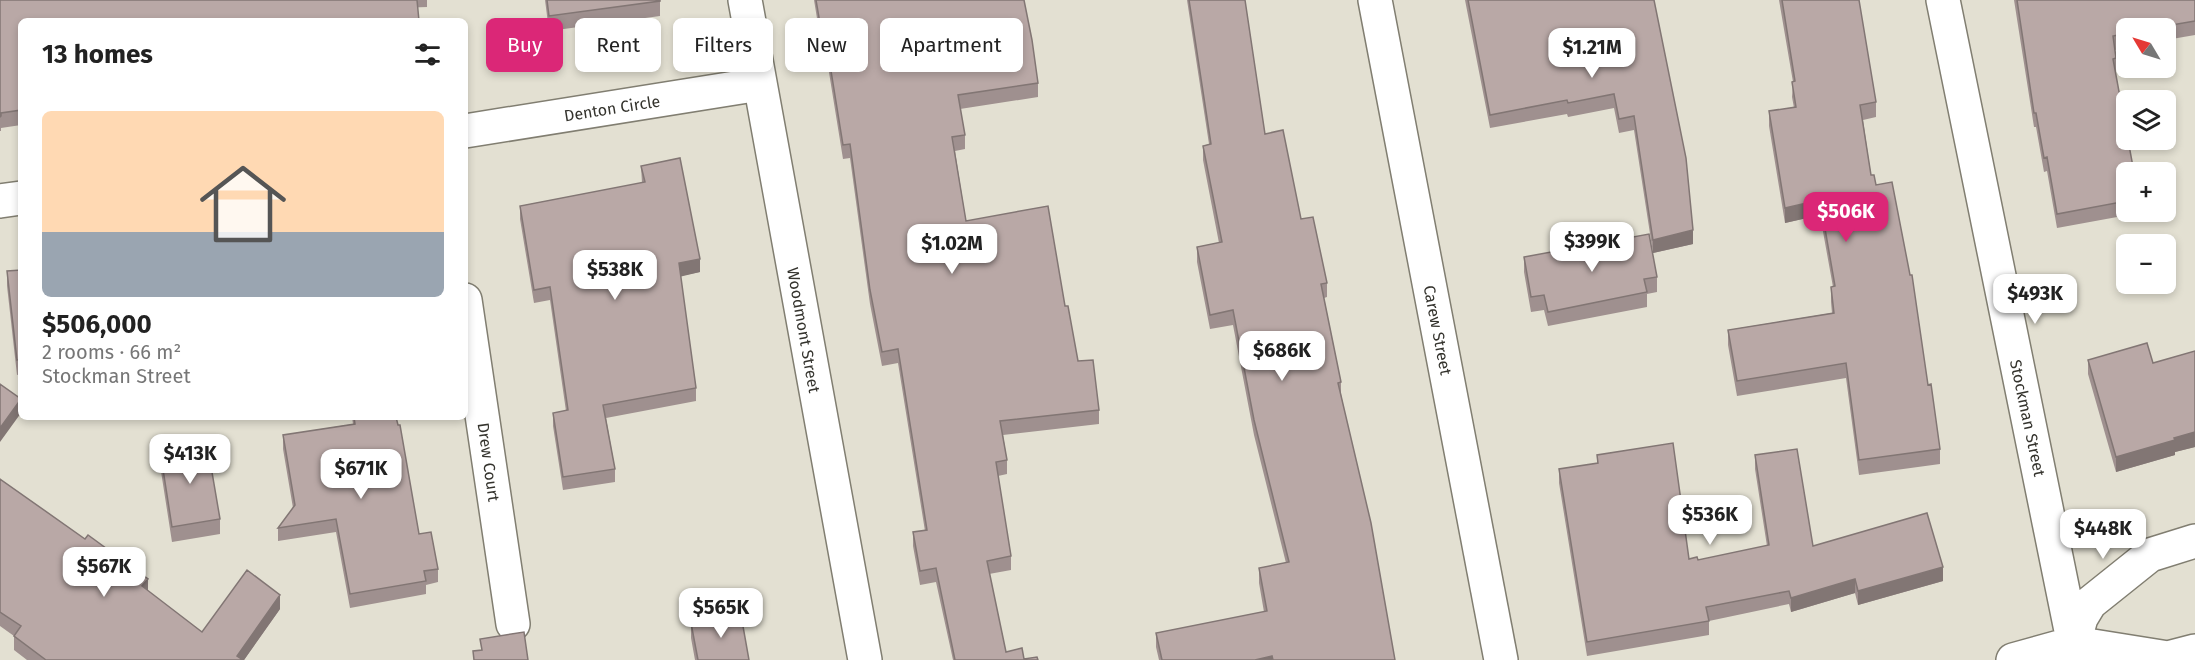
<!DOCTYPE html>
<meta charset="utf-8">
<style>
:root{--surface:#fff;--page:#f6f6f6;--text:#222;--muted:#767676;--accent:#db2777}
body{margin:0;font-family:"Fira Sans",sans-serif;background:var(--page);color:var(--text);height:100vh;display:flex;flex-direction:column;font-size:22px;white-space:nowrap}
*{box-sizing:border-box;margin:0}
p{font-size:20px;color:var(--muted)}
.icon{flex:none;width:33px;height:33px;fill:none;stroke:currentColor;stroke-width:2;stroke-linecap:round;stroke-linejoin:round}
.map{position:relative;flex:1;overflow:hidden}
.sheet{position:absolute;left:18px;top:18px;width:450px;height:402px;display:flex;flex-direction:column;background:var(--surface);border-radius:9px;box-shadow:0 3px 9px #0003}
.sheet>*{flex:none}
.top-card{position:absolute;left:486px;top:18px;width:570px;height:54px;display:flex;gap:12px}
.needle{width:39px;rotate:308deg}
.tools{position:absolute;left:2116px;top:18px;display:grid;gap:12px}
.tools a{display:grid;place-items:center;width:60px;height:60px;border-radius:9px;background:var(--surface);box-shadow:0 3px 9px #0003;font-size:30px}
.price{position:absolute;translate:-50% -51px;padding:0 14px;border-radius:12px;background:#fff;color:#222;font-size:20px;line-height:39px;filter:drop-shadow(0 2px 3px #0008)}
.price::after{content:'';position:absolute;left:50%;top:36px;width:18px;height:14px;margin-left:-9px;background:inherit;clip-path:polygon(0 0,100% 0,50% 100%)}
.price.on{background:var(--accent);color:#fff}
ul{padding:0;list-style:none}
li{display:grid;align-content:center;gap:12px;height:318px;padding:0 24px}
li span{display:grid;place-items:center;height:186px;border-radius:9px;color:#555}
li>.icon{margin-inline-start:auto}
span .icon{width:108px;height:108px;fill:#fffc;stroke-width:1}
li b{font-size:26px}
h2{display:flex;justify-content:space-between;align-items:center;height:72px;padding:0 24px;font-size:26px}
.chip{padding:0 21px;border-radius:9px;background:var(--surface);box-shadow:0 3px 9px #0003;font-size:21px;line-height:54px}
.chip.on{background:var(--accent);color:#fff}
.map>svg:first-child{display:block}
.lines{fill:none;stroke-linecap:round;stroke-linejoin:round}
.minor-casing{stroke:#817e71;stroke-width:36}
.primary-casing{stroke:#817e71;stroke-width:36}
.minor{stroke:#fff;stroke-width:33}
.primary{stroke:#fff;stroke-width:33}
.wall{fill:#9f908f}
.shaded-wall{fill:#827674}
.building{fill:#b9a8a6;stroke:#827674;stroke-width:1.5}
.labels{text-anchor:middle;stroke-width:6;stroke-linejoin:round;paint-order:stroke}
.street-label{font-size:16px;fill:#34332d;stroke:#fff}
</style>
<div class="map">
<svg width="2195" height="660" viewBox="0 0 2195 660">
<rect width="100%" height="100%" fill="#e3e0d2"/>
<g class="lines">
<defs>
<path id="minor" d="M745 0 865 660
M1943 0 2077 660
M465 131 760 84
M0 201 21 198
M465 300 513 624
M2074 643 2081 618 2090 603 2150 555 2195 541
M2013 660 2074 643 2168 658 2195 651"/>
<path id="primary" d="M1375 0 1501 660"/>
</defs>
<use href="#minor" class="minor-casing"/>
<use href="#primary" class="primary-casing"/>
<use href="#minor" class="minor"/>
<use href="#primary" class="primary"/>
</g>
<path class="wall" d="M0 0H427V7L21 21V125L1 128V131H0Z
M545 0H660V16L549 31Z
M814 0H1024L1038 83V97L960 109 965 135V149L955 151 966 221 1065 306 1078 361 1099 410V424L1003 435 1007 460V474L998 476 1011 556V570L989 574 1006 652 1024 659 1038 660H953L936 582 920 585 913 546V532L925 531 898 363 882 366 870 304 850 158 843 159 826 54 823 55Z
M1187 0H1245L1265 134 1301 219 1327 283V297L1324 298 1341 382V394L1395 660H1159L1156 647V633L1264 612 1259 583V568L1286 563 1254 435 1233 325 1210 329 1197 262V247L1219 243 1203 160V146L1209 144Z
M1465 0H1654L1693 244 1653 253 1634 130 1619 133 1614 108 1568 117 1567 114 1490 128Z
M1779 0H1859L1876 102V117L1863 120 1871 175 1876 185 1928 385 1940 449V464L1859 475 1846 378 1737 396 1728 345V330L1832 313 1831 302V287H1833L1820 215 1785 223 1769 126V111L1794 108 1792 97 1793 82Z
M2014 0H2195V35L2166 40V28H2127V47L2115 50 2116 58V72H2115L2127 172V212H2139V213L2057 228 2047 171 2044 172 2036 127H2034Z
M641 166 700 272 680 276 696 388V401L606 418 615 469V482L563 490 553 426V413L566 411 550 300 534 303 520 219V206L642 183Z
M1524 257 1657 277V292L1647 294V307L1548 326 1544 310 1531 312 1524 272Z
M21 270V374L17 375 7 286V271Z
M2195 351V447L2175 452V455L2116 472 2088 374V360L2153 363Z
M352 417H396L419 534 438 569V582L426 585V594L350 608 336 532 278 541V528L293 508 283 449V435L353 424Z
M160 450 220 519V534L172 542 160 465Z
M1597 455 1689 559 1698 560 1767 546 1755 469V455L1813 546 1943 581 1858 605 1855 593 1791 612 1789 604 1709 621V635L1587 656 1559 483V469L1597 464Z
M0 479 202 632 280 609 244 660H27L14 650V636L0 626Z
M691 623 749 660H695L691 638Z"/>
<path class="shaded-wall" d="M1820 200V215L1785 223V208Z
M1693 230V244L1653 253V240Z
M700 259V272L679 277V263Z
M21 399V413L0 442V428Z
M2195 432V447L2175 452V455L2116 472V457L2174 438Z
M1943 567V581L1858 605V591Z
M148 579V593L142 586Z
M1855 579V593L1791 612V598Z
M280 595V609L244 660H237V656Z
M1272 656V660H1255Z"/>
<path class="building" d="M0 0H417L419 21H21V110L1 113V116L0 117Z
M547 0H660V1L549 16Z
M816 0H1024L1032 40 1038 83 958 95 965 135 952 137 966 221 1048 206 1065 306H1068L1078 361 1093 360 1099 410 1000 421 1007 460 996 462 1011 556 987 561 1006 652 1022 648 1024 659 1037 657 1038 660H955L936 568 920 571 913 532 927 530 898 349 882 352 870 290 850 144 843 145 826 40 823 41Z
M1189 0H1245L1265 134 1283 130 1301 219 1313 217 1327 283 1321 284 1341 382 1338 383 1371 523 1395 660H1273L1272 656 1255 660H1162L1156 633 1267 611 1259 568 1289 562 1254 420 1233 310 1210 315 1197 247 1222 242 1203 146 1211 144Z
M1468 0H1654L1686 158 1693 230 1653 240 1634 116 1619 119 1614 94 1568 103 1567 100 1490 115Z
M1782 0H1859L1876 102 1860 105 1871 175H1874L1876 185 1892 182 1910 275H1912L1928 385 1931 384 1940 449 1859 460 1846 363 1737 381 1728 330 1834 313 1831 287 1835 286 1820 200 1785 208 1769 111 1796 107 1792 82 1795 81Z
M2017 0H2195V21L2154 28H2127V33L2113 36 2116 58 2113 59 2127 135V140H2128L2134 172H2127V201L2057 214 2047 157 2044 158 2036 113H2034Z
M680 158 700 259 679 263 696 388 603 405 615 469 563 477 553 413 568 410 550 287 534 290 520 206 645 182 641 166Z
M1649 234 1657 277 1644 279 1647 292 1548 312 1544 295 1531 297 1524 257Z
M21 270V359L17 360 7 271Z
M2147 343 2153 363 2195 351V432L2174 438 2175 440 2116 457 2088 360Z
M0 384 21 399 0 428Z
M354 417H396L398 425H400L419 534 431 532 438 569 424 571 426 581 350 594 336 519 278 528 295 505 283 435 355 424Z
M207 443 220 519 172 527 160 450Z
M1673 443 1689 559 1697 557 1698 560 1769 545 1755 455 1797 449 1813 546 1927 513 1943 567 1858 591 1855 579 1791 598 1789 591 1706 607 1709 621 1587 642 1559 469 1598 463 1597 455Z
M0 479 85 539 88 535 148 579 142 586 202 632 247 570 280 595 237 656 243 660H46L14 636 21 626 0 612Z
M741 615 749 660H698L691 623Z
M524 632 528 660H474L473 651 482 650 480 639Z"/>
<g class="labels">
<g class="street-label">
<text transform="translate(612 108) rotate(-9)" y="6">Denton Circle</text>
<text transform="translate(804 330) rotate(80)" y="6">Woodmont Street</text>
<text transform="translate(1438 330) rotate(79)" y="6">Carew Street</text>
<text transform="translate(2028 418) rotate(78)" y="6">Stockman Street</text>
<text transform="translate(489 462) rotate(82)" y="6">Drew Court</text>
</g>
</g>
</svg>
<div class="tools">
<a><svg class="needle" viewBox="-14 -14 28 28"><path d="M0-13l5 13h-10z" fill="#e53935"/><path d="M0 13l5-13h-10z" fill="#767676"/></svg></a>
<a><svg class="icon" aria-label="layers" viewBox="0 0 24 24"><path d="M12 4l9 5-9 5-9-5zM3 14l9 5 9-5"/></svg></a>
<a>+</a>
<a>−</a>
</div>
<b class="price" style="left:1592px;top:79px">$1.21M</b>
<b class="price on" style="left:1846px;top:243px">$506K</b>
<b class="price" style="left:1592px;top:273px">$399K</b>
<b class="price" style="left:952px;top:275px">$1.02M</b>
<b class="price" style="left:615px;top:301px">$538K</b>
<b class="price" style="left:2035px;top:325px">$493K</b>
<b class="price" style="left:1282px;top:382px">$686K</b>
<b class="price" style="left:190px;top:485px">$413K</b>
<b class="price" style="left:361px;top:500px">$671K</b>
<b class="price" style="left:1710px;top:546px">$536K</b>
<b class="price" style="left:2103px;top:560px">$448K</b>
<b class="price" style="left:104px;top:598px">$567K</b>
<b class="price" style="left:721px;top:639px">$565K</b>
<div class="top-card">
<a class="chip on">Buy</a>
<a class="chip">Rent</a>
<a class="chip">Filters</a>
<a class="chip">New</a>
<a class="chip">Apartment</a>
</div>
<section class="sheet">
<h2>13 homes<svg class="icon" aria-label="filters" viewBox="0 0 24 24"><path d="M4 7h16M4 17h16"/><circle cx="9" cy="7" r="2"/><circle cx="15" cy="17" r="2"/></svg></h2>
<ul>
<li><span style="background:linear-gradient(#ffd9b3 65%,#9aa5b1 0)"><svg class="icon" aria-label="home" viewBox="0 0 24 24"><path d="M3 11l9-7 9 7M6 9v11h12V9"/></svg></span><div><b>$506,000</b><p>2 rooms · 66 m²</p><p>Stockman Street</p></div></li>
</ul>
</section>
</div>
